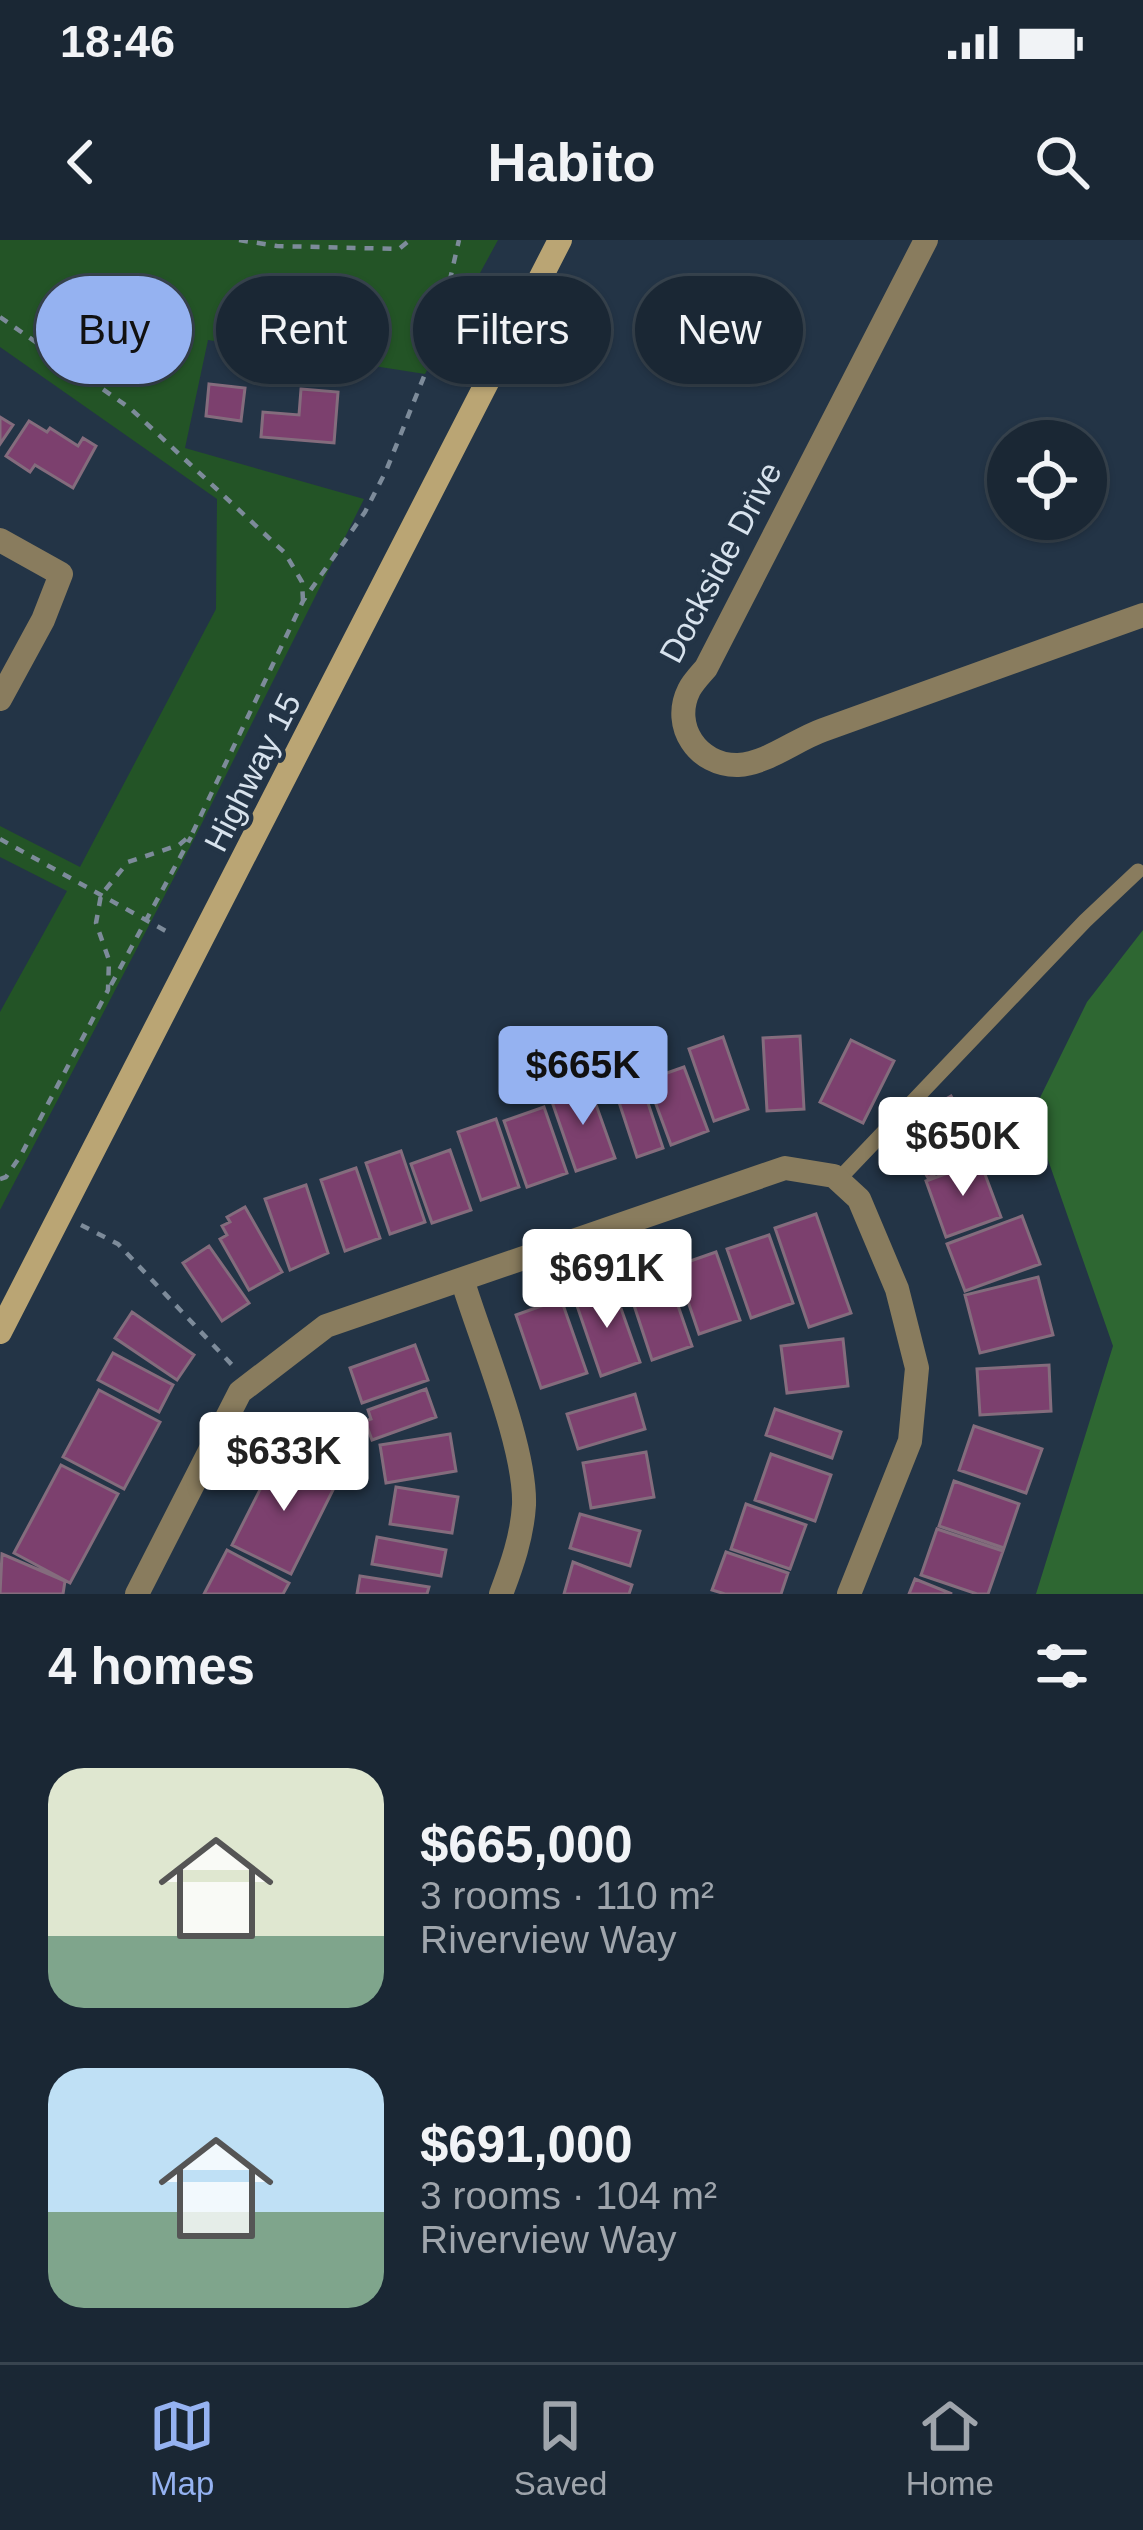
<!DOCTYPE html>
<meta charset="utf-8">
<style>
:root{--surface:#1a2734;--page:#232f3c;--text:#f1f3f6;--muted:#9fa5ac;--line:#38444f;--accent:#95b2f1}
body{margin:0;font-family:Helvetica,sans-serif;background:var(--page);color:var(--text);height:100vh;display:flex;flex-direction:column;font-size:45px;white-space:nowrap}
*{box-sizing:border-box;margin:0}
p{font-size:39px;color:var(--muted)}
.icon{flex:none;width:66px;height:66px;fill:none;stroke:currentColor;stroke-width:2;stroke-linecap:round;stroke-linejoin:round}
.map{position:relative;height:1354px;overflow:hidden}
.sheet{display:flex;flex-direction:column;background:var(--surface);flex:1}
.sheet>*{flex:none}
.guide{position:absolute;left:36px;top:36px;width:1071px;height:108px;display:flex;gap:24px}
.buttons{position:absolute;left:987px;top:180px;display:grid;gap:24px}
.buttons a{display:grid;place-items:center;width:120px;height:120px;border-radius:50%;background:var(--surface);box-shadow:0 3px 9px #0004,0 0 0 3px var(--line);font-size:60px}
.price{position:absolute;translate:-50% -102px;padding:0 27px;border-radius:12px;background:#fff;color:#222;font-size:39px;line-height:78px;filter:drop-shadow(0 3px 6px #0008)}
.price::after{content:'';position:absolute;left:50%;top:72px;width:36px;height:27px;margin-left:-18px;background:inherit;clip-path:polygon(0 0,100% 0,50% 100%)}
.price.selected{background:var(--accent);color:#111}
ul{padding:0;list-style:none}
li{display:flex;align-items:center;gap:36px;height:300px;padding:0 48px}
li span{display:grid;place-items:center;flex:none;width:336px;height:240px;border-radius:36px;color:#555}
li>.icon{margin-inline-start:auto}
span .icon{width:144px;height:144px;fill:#fffc;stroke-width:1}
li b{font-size:51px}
h2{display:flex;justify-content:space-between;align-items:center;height:144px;padding:0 48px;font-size:51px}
.chip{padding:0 42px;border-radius:54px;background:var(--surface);box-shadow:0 3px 9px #0004,0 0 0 3px var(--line);font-size:42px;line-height:108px}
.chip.selected{background:var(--accent);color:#111}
.status{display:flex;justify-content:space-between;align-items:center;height:84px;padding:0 60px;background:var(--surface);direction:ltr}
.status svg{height:33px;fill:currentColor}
header{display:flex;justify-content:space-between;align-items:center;height:156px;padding:0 48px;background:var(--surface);font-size:54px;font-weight:600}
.dock{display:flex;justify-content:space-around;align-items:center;height:168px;border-top:3px solid var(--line);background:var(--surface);font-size:33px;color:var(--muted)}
.dock a{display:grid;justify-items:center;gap:6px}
.dock .selected{color:var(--accent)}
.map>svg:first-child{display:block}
.green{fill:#235426}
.forest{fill:#2e6732}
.building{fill:#7c406e;stroke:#846c7d;stroke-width:3}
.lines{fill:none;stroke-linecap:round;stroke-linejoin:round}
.path{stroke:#7d8b9a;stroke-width:4.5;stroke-dasharray:9 9;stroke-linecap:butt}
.service{stroke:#897c5e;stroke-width:15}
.minor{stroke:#897c5e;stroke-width:24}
.secondary{stroke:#baa574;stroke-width:24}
.labels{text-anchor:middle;stroke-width:9;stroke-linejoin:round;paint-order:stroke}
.street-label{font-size:33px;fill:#d7e2ed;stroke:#233446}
</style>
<div class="status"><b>18:46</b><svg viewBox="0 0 49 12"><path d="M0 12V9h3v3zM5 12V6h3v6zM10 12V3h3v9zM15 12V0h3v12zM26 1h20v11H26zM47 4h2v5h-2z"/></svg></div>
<header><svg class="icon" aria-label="back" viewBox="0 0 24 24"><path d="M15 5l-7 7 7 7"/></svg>Habito<svg class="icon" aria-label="search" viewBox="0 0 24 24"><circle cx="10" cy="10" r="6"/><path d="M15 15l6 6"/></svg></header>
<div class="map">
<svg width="1143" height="1354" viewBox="0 0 1143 1354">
<rect width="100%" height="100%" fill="#233446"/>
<path class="green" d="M0 0H498L425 134 208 100 185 208 364 259 189 609 0 970V772L67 651 0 617V586L80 627 216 369 217 259 0 107Z"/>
<path class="forest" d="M1143 690V1354H1036L1113 1106 1032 874 1087 762Z"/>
<path class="building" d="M209 144 245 148 241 181 206 176Z
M301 149 338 152 334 203 261 197 263 172 299 175Z
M0 177 13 185 0 204Z
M29 181 47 192 50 188 78 206 83 198 96 206 73 248 35 225 30 232 6 216Z
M800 796 804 869 767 871 763 798Z
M723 797 748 869 714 881 689 809Z
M851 800 894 821 863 883 820 862Z
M684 827 708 891 671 905 647 840Z
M641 842 663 908 637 917 615 850Z
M589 845 615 918 576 931 551 859Z
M951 856 981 909 928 938 899 886Z
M544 867 567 933 527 947 504 881Z
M496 879 519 947 481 960 458 892Z
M450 910 471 970 432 983 411 924Z
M401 911 425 982 390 994 366 923Z
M980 921 1001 977 946 997 926 941Z
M356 928 380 998 345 1011 321 940Z
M306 945 328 1013 290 1030 265 959Z
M245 967 282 1032 249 1050 220 999 227 995 222 986 230 982 227 977Z
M816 974 851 1073 809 1087 775 988Z
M1022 976 1040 1024 965 1051 947 1004Z
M769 995 793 1063 751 1078 727 1009Z
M209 1006 249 1063 222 1081 183 1023Z
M716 1012 740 1080 699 1094 676 1026Z
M665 1028 692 1106 652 1120 626 1041Z
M1038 1037 1053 1095 980 1113 965 1055Z
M613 1046 640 1122 601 1136 575 1060Z
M561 1059 587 1133 541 1148 516 1075Z
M132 1072 194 1115 177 1140 115 1098Z
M843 1099 848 1146 787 1153 781 1106Z
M415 1105 428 1140 362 1163 350 1128Z
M113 1113 173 1145 159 1172 98 1140Z
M1049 1125 1051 1171 980 1175 977 1129Z
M426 1149 436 1177 372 1200 365 1181 371 1179 368 1170Z
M99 1150 160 1182 124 1249 63 1217Z
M635 1154 645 1189 578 1209 567 1174Z
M775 1169 841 1192 832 1218 766 1195Z
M974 1186 1042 1209 1026 1253 959 1230Z
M450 1194 456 1231 386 1243 380 1205Z
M646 1212 654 1257 591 1268 583 1223Z
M278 1214 336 1244 291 1334 232 1305Z
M771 1214 831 1235 815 1281 755 1260Z
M61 1225 118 1254 70 1343 14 1313Z
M954 1241 1019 1264 1004 1308 939 1286Z
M396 1247 458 1257 452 1293 390 1284Z
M746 1264 806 1285 790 1329 731 1309Z
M580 1274 640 1291 630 1326 570 1308Z
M937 1289 1003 1311 988 1354H977L921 1335Z
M377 1297 446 1310 441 1336 372 1324Z
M227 1310 289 1343 283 1354H204Z
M726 1312 788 1333 781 1354H725L712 1350Z
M2 1314 65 1341 63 1354H0Z
M573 1322 632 1345 629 1354H564Z
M360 1336 429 1347 427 1354H357Z
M915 1339 952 1354H909Z"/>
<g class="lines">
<path class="path" d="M239 0 277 6 399 9 410 0
M0 77 131 169 285 313 302 342 303 361
M0 599 173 695
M111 745 191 597
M0 939 6 937 21 915 108 750 109 720 96 683 101 655 128 622 179 605 192 594 303 361 365 272 386 231 433 114 459 0
M81 985 118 1004 234 1127"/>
<path class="service" d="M838 940 1085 681 1138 631"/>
<path class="minor" d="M926 0 706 428C701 434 693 442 689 450 671 486 698 526 738 525 768 523 795 500 823 490 929 452 1036 413 1143 375
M0 300 61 334 43 380 0 459
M463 1042C481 1101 526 1207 524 1265 522 1297 512 1325 501 1354
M137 1354 240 1152 326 1086 785 928 834 936 859 959 897 1049 917 1128 910 1201 849 1354"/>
<path class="secondary" d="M0 1092 560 0"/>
</g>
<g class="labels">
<g class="street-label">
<text transform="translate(720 322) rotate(-62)" y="12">Dockside Drive</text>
<text transform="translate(252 532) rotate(-63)" y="12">Highway 15</text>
</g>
</g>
</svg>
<div class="buttons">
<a><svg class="icon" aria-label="locate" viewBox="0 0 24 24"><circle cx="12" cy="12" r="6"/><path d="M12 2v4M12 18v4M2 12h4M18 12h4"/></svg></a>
</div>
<b class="price selected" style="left:583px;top:888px">$665K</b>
<b class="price" style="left:963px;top:959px">$650K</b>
<b class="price" style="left:607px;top:1091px">$691K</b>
<b class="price" style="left:284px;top:1274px">$633K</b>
<div class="guide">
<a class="chip selected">Buy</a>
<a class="chip">Rent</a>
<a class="chip">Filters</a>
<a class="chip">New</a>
</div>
</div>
<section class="sheet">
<h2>4 homes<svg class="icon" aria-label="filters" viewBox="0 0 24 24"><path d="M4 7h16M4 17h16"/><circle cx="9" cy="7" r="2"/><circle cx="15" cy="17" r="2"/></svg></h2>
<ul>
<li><span style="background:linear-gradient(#dfe7d0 70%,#7fa58c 0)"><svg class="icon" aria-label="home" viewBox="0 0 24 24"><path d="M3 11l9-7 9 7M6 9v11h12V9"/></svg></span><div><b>$665,000</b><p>3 rooms · 110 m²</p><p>Riverview Way</p></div></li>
<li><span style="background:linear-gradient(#bfe0f5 60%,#7fa58c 0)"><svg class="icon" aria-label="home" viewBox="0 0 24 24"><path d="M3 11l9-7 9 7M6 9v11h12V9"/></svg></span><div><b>$691,000</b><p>3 rooms · 104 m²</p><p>Riverview Way</p></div></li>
</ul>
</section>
<nav class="dock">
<a class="selected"><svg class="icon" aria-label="map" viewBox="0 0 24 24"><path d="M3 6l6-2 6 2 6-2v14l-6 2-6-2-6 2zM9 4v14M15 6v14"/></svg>Map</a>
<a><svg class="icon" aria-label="saved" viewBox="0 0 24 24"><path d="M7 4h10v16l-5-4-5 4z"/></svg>Saved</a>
<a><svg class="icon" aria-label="home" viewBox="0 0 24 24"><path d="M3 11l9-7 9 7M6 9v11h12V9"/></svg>Home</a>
</nav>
